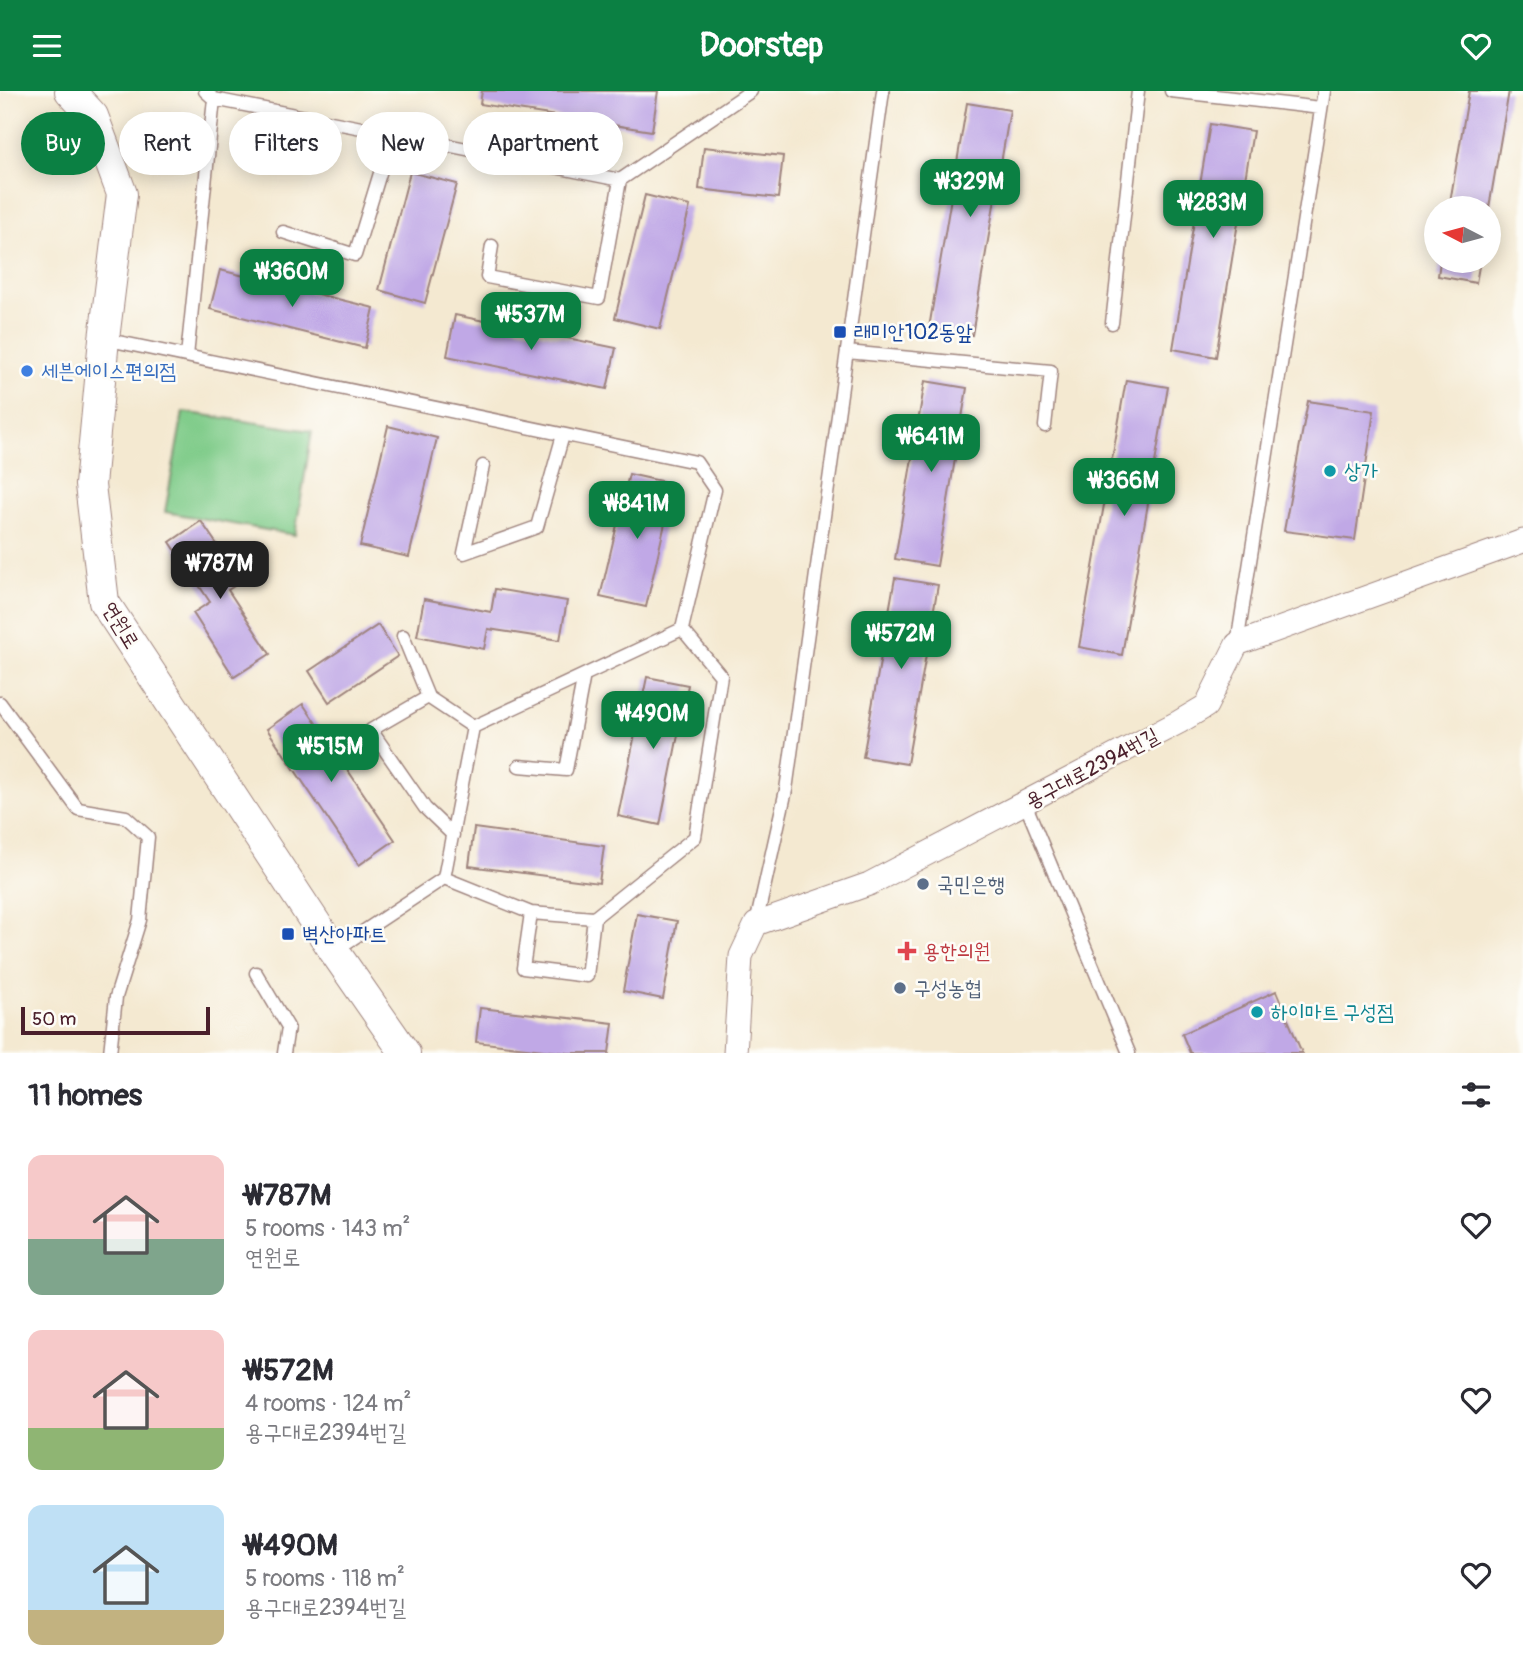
<!DOCTYPE html>
<meta charset="utf-8">
<style>
:root{--surface:#fff;--page:#f7f7f7;--text:#2b2b33;--muted:#7c7c81;--accent:#0b8043}
body{margin:0;font-family:Pangolin,"Poor Story",sans-serif;background:var(--page);color:var(--text);height:100vh;display:flex;flex-direction:column;font-size:26px;white-space:nowrap}
*{box-sizing:border-box;margin:0}
p{font-size:23px;color:var(--muted)}
.icon{flex:none;width:38px;height:38px;fill:none;stroke:currentColor;stroke-width:2;stroke-linecap:round;stroke-linejoin:round}
.map{position:relative;height:962px;overflow:hidden}
.details{display:flex;flex-direction:column;background:var(--surface);flex:1}
.details>*{flex:none}
.guide{position:absolute;left:21px;top:21px;width:700px;height:63px;display:flex;gap:14px}
.needle{width:46px;rotate:276deg}
.fabs{position:absolute;left:1424px;top:105px;display:grid;gap:14px}
.fabs a{display:grid;place-items:center;width:77px;height:77px;border-radius:50%;background:var(--surface);box-shadow:0 4px 18px #0003;font-size:35px}
.scale{position:absolute;left:21px;bottom:18px;width:189px;box-sizing:border-box;padding-left:7px;border:4px solid #4a1f2b;border-top:0;font-size:19px;line-height:24px;white-space:nowrap;color:#4a1f2b;-webkit-text-stroke:5px #fdfcf7;paint-order:stroke}
.price{position:absolute;translate:-50% -60px;padding:0 16px;border-radius:14px;background:var(--accent);color:#fff;font-size:23px;line-height:46px;filter:drop-shadow(0 2px 4px #0008)}
.price::after{content:'';position:absolute;left:50%;top:42px;width:21px;height:16px;margin-left:-10px;background:inherit;clip-path:polygon(0 0,100% 0,50% 100%)}
.price.on{background:#222;color:#fff}
ul{padding:0;list-style:none}
li{display:flex;align-items:center;gap:21px;height:175px;padding:0 28px}
li span{display:grid;place-items:center;flex:none;width:196px;height:140px;border-radius:14px;color:#555}
li>.icon{margin-inline-start:auto}
span .icon{width:84px;height:84px;fill:#fffc;stroke-width:1}
li b{font-size:30px}
h2{display:flex;justify-content:space-between;align-items:center;height:84px;padding:0 28px;font-size:30px}
.pill{padding:0 24px;border-radius:32px;background:var(--surface);box-shadow:0 4px 18px #0003;font-size:24px;line-height:63px}
.pill.on{background:var(--accent);color:#fff}
header{display:flex;justify-content:space-between;align-items:center;height:91px;padding:0 28px;background:var(--accent);color:#fff;font-size:32px;font-weight:700}
.map>svg:first-child{display:block}
.green{fill:#80cc8a;stroke:#65765a;stroke-width:2}
.building{fill:#c0a8e6}
.lines{fill:none;stroke-linecap:round;stroke-linejoin:round}
.service-casing{stroke:#9f847e;stroke-width:15}
.minor-casing{stroke:#9f847e;stroke-width:25}
.tertiary-casing{stroke:#9f847e;stroke-width:32}
.service{stroke:#fff;stroke-width:12}
.minor{stroke:#fff;stroke-width:23}
.tertiary{stroke:#fff;stroke-width:30}
.transit-dot{fill:#1a4fb4;stroke:#fdfcf7;stroke-width:2.5}
.shop-dot{fill:#3f7fe0;stroke:#fdfcf7;stroke-width:2.5}
.culture-dot{fill:#0f9aa8;stroke:#fdfcf7;stroke-width:2.5}
.service-dot{fill:#5c6f8a;stroke:#fdfcf7;stroke-width:2.5}
.health-dot{fill:#e0444e;stroke:#fdfcf7;stroke-width:2.5}
.labels{text-anchor:middle;stroke-width:5;stroke-linejoin:round;paint-order:stroke}
.transit-label{font-size:21px;fill:#164399;stroke:#fdfcf7;text-anchor:start}
.shop-label{font-size:21px;fill:#366cbe;stroke:#fdfcf7;text-anchor:start}
.culture-label{font-size:21px;fill:#0d838f;stroke:#fdfcf7;text-anchor:start}
.street-label{font-size:21px;fill:#4a1f2b;stroke:#fdfcf7}
.service-label{font-size:21px;fill:#4e5e75;stroke:#fdfcf7;text-anchor:start}
.health-label{font-size:21px;fill:#be3a42;stroke:#fdfcf7;text-anchor:start}
</style>
<header><svg class="icon" aria-label="menu" viewBox="0 0 24 24"><path d="M4 6h16M4 12h16M4 18h16"/></svg>Doorstep<svg class="icon" aria-label="heart" viewBox="0 0 24 24"><path d="M12 20l-8-8c-3-5 5-10 8-4 3-6 11-1 8 4z"/></svg></header>
<div class="map">
<svg width="1523" height="962" viewBox="0 0 1523 962">
<rect width="100%" height="100%" fill="#fdfcf7"/>
<filter id="ink" filterUnits="userSpaceOnUse"><feTurbulence type="fractalNoise" baseFrequency=".0143" numOctaves="2"/><feDisplacementMap in="SourceGraphic" scale="14" xChannelSelector="R" yChannelSelector="G"/><feConvolveMatrix kernelMatrix="1 2 1 2 8 2 1 2 1" color-interpolation-filters="sRGB"/></filter>
<filter id="wash" filterUnits="userSpaceOnUse"><feTurbulence type="fractalNoise" baseFrequency=".00686" numOctaves="4" result="noise"/><feDisplacementMap in="SourceGraphic" scale="28" xChannelSelector="R" yChannelSelector="G"/><feGaussianBlur stdDeviation="1.57" result="paint"/><feColorMatrix in="noise" values="0 0 0 0 0 0 0 0 0 0 0 0 0 0 0 0 0 1.4 0 .05"/><feComposite in="paint" operator="in"/></filter>
<g filter="url(#wash)">
<rect width="100%" height="100%" fill="#f4e9d1"/>
<path class="green" d="M183 321 312 340 295 444 165 421Z"/>
<g id="blocks">
<path class="building" d="M482 0H658L652 40 480 13Z
M1469 0H1509L1489 117H1449Z
M967 12 1010 19 972 244 929 237Z
M1210 33 1253 40 1216 266 1173 258Z
M704 56 783 65 778 107 699 98Z
M410 81 457 93 425 212 379 199Z
M645 104 690 115 660 238 615 227Z
M1440 170H1480L1476 192 1438 185Z
M220 179 374 217 365 257 210 218Z
M455 224 616 257 607 298 447 265Z
M1126 289 1168 296 1122 564 1079 556Z
M925 290 967 297 937 475 895 468Z
M1308 310 1374 320 1355 449 1284 440Z
M388 335 437 347 409 466 360 455Z
M629 383 674 393 646 516 600 506Z
M201 430 242 490 228 499 270 563 234 586 193 522 210 511 170 451Z
M895 487 938 494 907 673 863 666Z
M495 498 567 510 560 549 488 538 484 558 417 545 424 508 491 521Z
M378 534 398 565 329 611 309 580Z
M647 586 688 594 660 734 618 725Z
M303 613 395 749 359 774 267 638Z
M474 737 604 755 599 792 469 775Z
M637 823 677 830 663 908 623 900Z
M1276 900 1302 962H1190L1182 943Z
M480 917 613 932 609 962H568L476 951Z"/>
</g>
</g>
<g filter="url(#ink)">
<use href="#blocks" fill-opacity="0" stroke="#9f847e" stroke-width="2"/>
<g class="lines">
<defs>
<path id="service" d="M1171 0 1321 17
M214 8 392 43
M283 141 355 164 392 43 620 89
M492 155 487 186 599 207 620 89 751 0
M1112 232 1138 0
M104 248 696 371 715 399 682 538 721 585 695 746 594 827 531 822 444 787 334 860
M847 261 1051 280 1045 335
M187 265 214 8 205 0
M483 375 464 462 537 436 563 344
M403 545 428 606
M1237 553 1324 0
M0 612 78 718 126 726 148 746 140 829 116 906 110 962
M519 675 566 679 584 584
M1025 712 1129 962
M453 744 425 717 371 639 428 606 473 636
M444 787 473 636 682 538
M531 822 523 877 587 885 594 827
M756 833 786 699 883 0
M256 882 288 936 284 962"/>
<path id="minor" d="M735 962 741 865 756 833 869 793 1179 631 1206 615 1237 553 1523 450"/>
<path id="tertiary" d="M70 0 93 25 122 103 104 248 90 394 104 511 334 860 405 962"/>
</defs>
<use href="#service" class="service-casing"/>
<use href="#minor" class="minor-casing"/>
<use href="#tertiary" class="tertiary-casing"/>
<use href="#service" class="service"/>
<use href="#minor" class="minor"/>
<use href="#tertiary" class="tertiary"/>
</g>
</g>
<g class="transit-dot">
<rect x="833" y="234" width="14" height="14" rx="3.5"/>
<rect x="281" y="836" width="14" height="14" rx="3.5"/>
</g>
<circle class="shop-dot" cx="27" cy="280" r="7"/>
<g class="culture-dot">
<circle cx="1330" cy="380" r="7"/>
<circle cx="1257" cy="921" r="7"/>
</g>
<g class="service-dot">
<circle cx="923" cy="793" r="7"/>
<circle cx="900" cy="897" r="7"/>
</g>
<path class="health-dot" d="M903.5 849.5h7v7h7v7h-7v7h-7v-7h-7v-7h7z"/>
<g class="labels">
<g class="transit-label">
<text x="854" y="248">래미안102동앞</text>
<text x="302" y="850">벽산아파트</text>
</g>
<g class="shop-label">
<text x="41" y="287">세븐에이스편의점</text>
</g>
<g class="culture-label">
<text x="1344" y="387">상가</text>
<text x="1271" y="928">하이마트 구성점</text>
</g>
<g class="street-label">
<text transform="translate(121 534) rotate(59)" y="7">연원로</text>
<text transform="translate(1092 677) rotate(-28)" y="7">용구대로2394번길</text>
</g>
<g class="service-label">
<text x="937" y="800">국민은행</text>
<text x="914" y="904">구성농협</text>
</g>
<g class="health-label">
<text x="923" y="867">용한의원</text>
</g>
</g>
</svg>
<div class="fabs">
<a><svg class="needle" viewBox="-14 -14 28 28"><path d="M0-13l5 13h-10z" fill="#e53935"/><path d="M0 13l5-13h-10z" fill="#7c7c81"/></svg></a>
</div>
<div class="scale">50 m</div>
<b class="price" style="left:970px;top:128px">₩329M</b>
<b class="price" style="left:1213px;top:149px">₩283M</b>
<b class="price" style="left:292px;top:218px">₩360M</b>
<b class="price" style="left:531px;top:261px">₩537M</b>
<b class="price" style="left:931px;top:383px">₩641M</b>
<b class="price" style="left:1124px;top:427px">₩366M</b>
<b class="price" style="left:637px;top:450px">₩841M</b>
<b class="price on" style="left:220px;top:510px">₩787M</b>
<b class="price" style="left:901px;top:580px">₩572M</b>
<b class="price" style="left:653px;top:660px">₩490M</b>
<b class="price" style="left:331px;top:693px">₩515M</b>
<div class="guide">
<a class="pill on">Buy</a>
<a class="pill">Rent</a>
<a class="pill">Filters</a>
<a class="pill">New</a>
<a class="pill">Apartment</a>
</div>
</div>
<section class="details">
<h2>11 homes<svg class="icon" aria-label="filters" viewBox="0 0 24 24"><path d="M4 7h16M4 17h16"/><circle cx="9" cy="7" r="2"/><circle cx="15" cy="17" r="2"/></svg></h2>
<ul>
<li><span style="background:linear-gradient(#f6c9c9 60%,#7fa58c 0)"><svg class="icon" aria-label="home" viewBox="0 0 24 24"><path d="M3 11l9-7 9 7M6 9v11h12V9"/></svg></span><div><b>₩787M</b><p>5 rooms · 143 m²</p><p>연원로</p></div><svg class="icon" aria-label="heart" viewBox="0 0 24 24"><path d="M12 20l-8-8c-3-5 5-10 8-4 3-6 11-1 8 4z"/></svg></li>
<li><span style="background:linear-gradient(#f6c9c9 70%,#8fb573 0)"><svg class="icon" aria-label="home" viewBox="0 0 24 24"><path d="M3 11l9-7 9 7M6 9v11h12V9"/></svg></span><div><b>₩572M</b><p>4 rooms · 124 m²</p><p>용구대로2394번길</p></div><svg class="icon" aria-label="heart" viewBox="0 0 24 24"><path d="M12 20l-8-8c-3-5 5-10 8-4 3-6 11-1 8 4z"/></svg></li>
<li><span style="background:linear-gradient(#bfe0f5 75%,#c2b280 0)"><svg class="icon" aria-label="home" viewBox="0 0 24 24"><path d="M3 11l9-7 9 7M6 9v11h12V9"/></svg></span><div><b>₩490M</b><p>5 rooms · 118 m²</p><p>용구대로2394번길</p></div><svg class="icon" aria-label="heart" viewBox="0 0 24 24"><path d="M12 20l-8-8c-3-5 5-10 8-4 3-6 11-1 8 4z"/></svg></li>
</ul>
</section>
